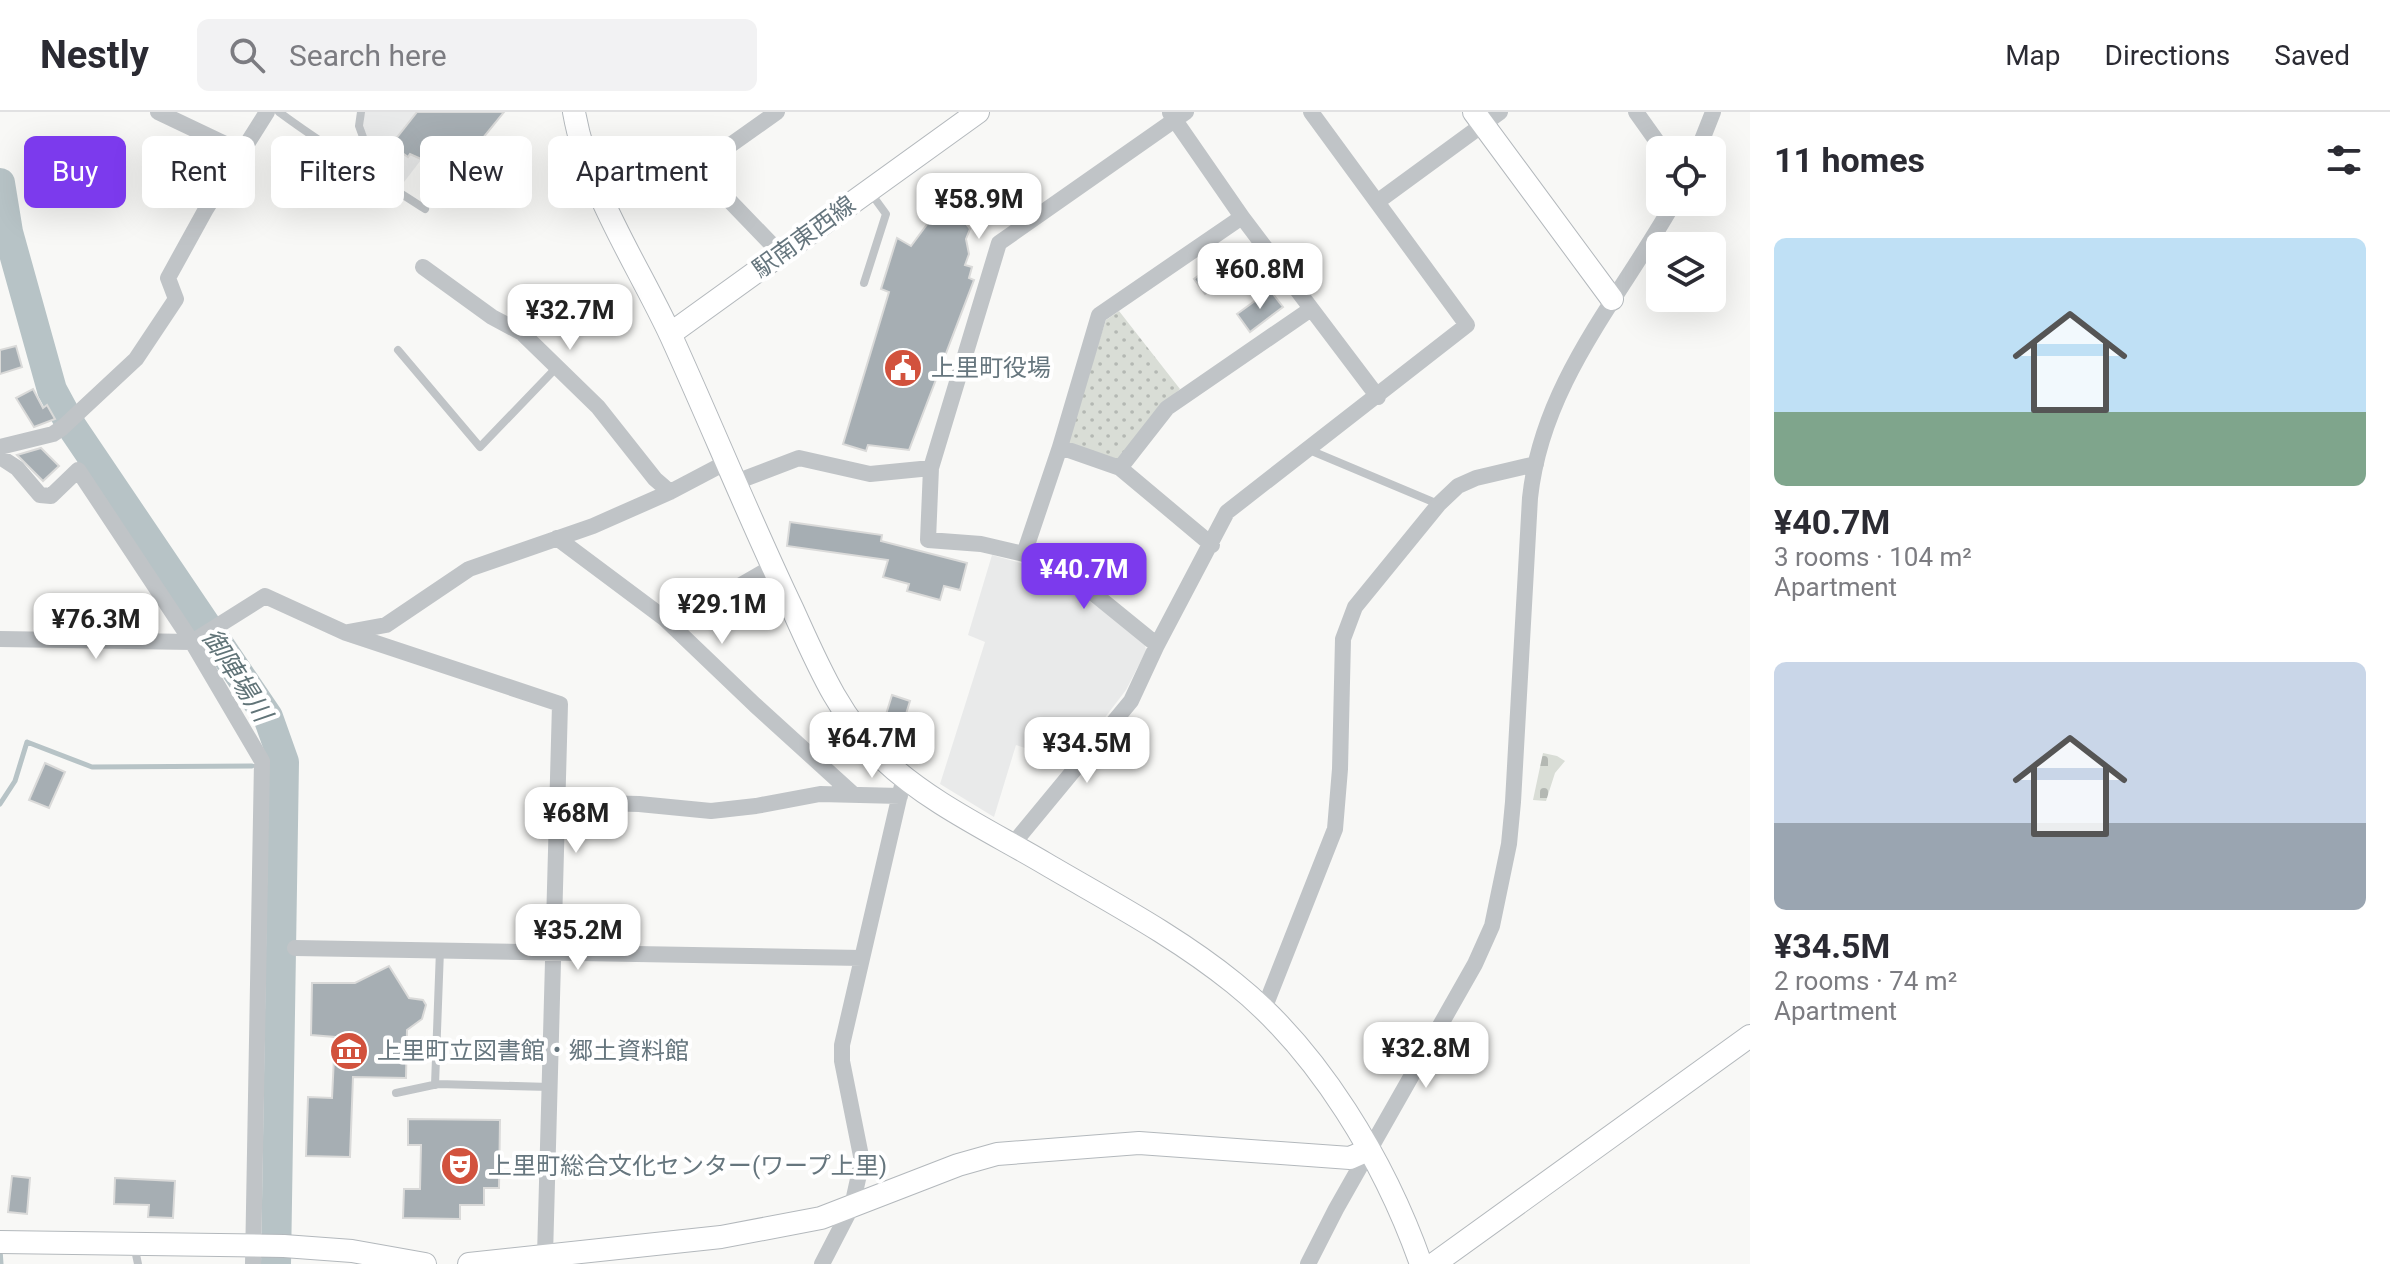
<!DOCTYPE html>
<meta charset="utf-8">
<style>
:root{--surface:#fff;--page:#f2f2f3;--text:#2b2b33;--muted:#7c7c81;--line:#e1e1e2;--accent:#7c3aed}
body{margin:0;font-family:Roboto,"Noto Sans JP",sans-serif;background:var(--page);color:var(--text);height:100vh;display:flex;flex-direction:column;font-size:30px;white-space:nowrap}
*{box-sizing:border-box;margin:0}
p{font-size:26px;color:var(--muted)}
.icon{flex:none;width:44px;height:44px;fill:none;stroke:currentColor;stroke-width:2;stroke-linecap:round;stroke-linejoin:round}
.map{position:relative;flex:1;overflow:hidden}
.details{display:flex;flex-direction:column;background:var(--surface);width:640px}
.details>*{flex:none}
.banner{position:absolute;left:24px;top:24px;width:760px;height:72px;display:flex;gap:16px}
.fabs{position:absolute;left:1646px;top:24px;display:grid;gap:16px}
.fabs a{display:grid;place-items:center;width:80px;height:80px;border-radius:12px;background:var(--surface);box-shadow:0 8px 32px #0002;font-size:40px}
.price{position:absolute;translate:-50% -68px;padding:0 18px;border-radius:16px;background:#fff;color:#222;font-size:26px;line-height:52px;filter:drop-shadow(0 2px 4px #0008)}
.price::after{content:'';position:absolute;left:50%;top:48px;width:24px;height:18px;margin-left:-12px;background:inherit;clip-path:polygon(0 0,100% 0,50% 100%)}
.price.on{background:var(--accent);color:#fff}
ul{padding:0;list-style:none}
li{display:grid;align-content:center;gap:16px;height:424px;padding:0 24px}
li span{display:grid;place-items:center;height:248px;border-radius:12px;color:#555}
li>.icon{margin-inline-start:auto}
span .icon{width:144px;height:144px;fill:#fffc;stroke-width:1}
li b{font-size:34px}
h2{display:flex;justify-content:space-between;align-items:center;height:96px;padding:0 24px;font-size:34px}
.pill{padding:0 28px;border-radius:12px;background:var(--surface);box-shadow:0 8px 32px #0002;font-size:28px;line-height:72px}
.pill.on{background:var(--accent);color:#fff}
header{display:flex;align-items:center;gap:48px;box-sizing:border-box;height:112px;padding:0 40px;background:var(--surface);border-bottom:2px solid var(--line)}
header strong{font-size:38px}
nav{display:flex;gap:44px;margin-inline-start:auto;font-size:28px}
.search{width:560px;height:72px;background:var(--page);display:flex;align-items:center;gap:20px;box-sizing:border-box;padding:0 28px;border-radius:12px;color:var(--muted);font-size:30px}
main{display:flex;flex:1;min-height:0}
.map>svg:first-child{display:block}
.built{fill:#e9eaea}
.cemetery{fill:url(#cemetery-stones)}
.park{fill:url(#park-dots)}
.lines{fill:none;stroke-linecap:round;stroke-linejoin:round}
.stream{stroke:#b7c3c6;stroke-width:5}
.river{stroke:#b7c3c6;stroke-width:30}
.building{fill:#a6aeb3;stroke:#dadad9;stroke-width:2}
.secondary-casing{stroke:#b3b8bc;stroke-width:24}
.lane{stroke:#c0c4c7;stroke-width:8}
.street{stroke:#c0c4c7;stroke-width:16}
.secondary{stroke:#fff;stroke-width:22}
.labels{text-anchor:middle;stroke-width:8;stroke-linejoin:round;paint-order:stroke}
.street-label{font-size:24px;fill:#66767e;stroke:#fff}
.poi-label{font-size:24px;fill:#66767e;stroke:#fff;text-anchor:start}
.water-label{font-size:26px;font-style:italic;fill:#617478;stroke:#fff}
</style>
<header>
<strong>Nestly</strong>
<div class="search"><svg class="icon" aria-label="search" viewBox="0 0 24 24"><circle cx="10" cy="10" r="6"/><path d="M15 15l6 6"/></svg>Search here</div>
<nav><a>Map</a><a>Directions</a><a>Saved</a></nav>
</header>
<main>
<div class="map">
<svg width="1750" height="1152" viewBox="0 0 1750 1152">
<defs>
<pattern id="cemetery-stones" width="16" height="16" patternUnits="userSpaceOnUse" patternTransform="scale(2)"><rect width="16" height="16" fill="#d9ddd6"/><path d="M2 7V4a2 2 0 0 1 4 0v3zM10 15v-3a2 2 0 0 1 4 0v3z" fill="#b4b8b3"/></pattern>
<pattern id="park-dots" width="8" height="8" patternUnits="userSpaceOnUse" patternTransform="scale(2)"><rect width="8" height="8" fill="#d9ddd6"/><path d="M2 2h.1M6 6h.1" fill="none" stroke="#b4b8b3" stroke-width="1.8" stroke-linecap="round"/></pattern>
</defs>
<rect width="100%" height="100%" fill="#f8f8f6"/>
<path class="built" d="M364 0H504L452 65 424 44 404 70H394L359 44 365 37 368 27 363 16Z
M992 443 1059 462 1145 532 1146 539 1126 578 1070 651 1016 633 994 705 940 672 985 530 968 523Z"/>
<path class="cemetery" d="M1543 641 1557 644 1565 649 1555 661 1546 689 1533 688Z"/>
<path class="park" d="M1119 199 1180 277 1164 291 1117 348 1071 335 1067 326 1106 208Z"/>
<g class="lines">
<path class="stream" d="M272 651 284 650
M0 692 15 669 27 630 92 655 252 654
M0 1137 1 1152"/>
<path class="river" d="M0 71 8 120 52 278 72 315 268 605 284 650 276 1152"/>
</g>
<path class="building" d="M417 0H504L453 63 425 43 421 47 410 42 408 45 391 33Z
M950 91 970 117 966 127 969 142 965 153 972 155 969 166 974 168 909 338 868 333 866 339 843 332 889 180 881 177 897 126 911 134 931 107Z
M1210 155 1221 171 1205 182 1194 167Z
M1270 178 1283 195 1250 220 1237 202Z
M16 234 22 255 0 262V238Z
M33 277 43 296 47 293 55 307 34 315 16 286Z
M41 336 59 354 43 369 17 343Z
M790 410 882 423 881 429 967 451 960 478 944 474 940 488 907 479 909 472 883 465 888 448 787 434Z
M892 583 910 589 898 628 880 622Z
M45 651 65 660 49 696 29 688Z
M389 854 409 886 423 888 426 893 422 907 407 918 406 966 353 965 350 1045 306 1044 308 985 332 986 335 925 311 923 312 871H355Z
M408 1007 500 1008 499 1076H484V1093H460V1107L403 1106 404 1077H420L421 1033H408Z
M12 1064 30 1066 27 1102 8 1100Z
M115 1066 175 1069 173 1106 148 1105 149 1093 114 1092Z"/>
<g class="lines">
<defs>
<path id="secondary" d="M574 0C588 80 637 151 671 224 712 314 749 406 792 496 817 551 839 605 883 647 928 690 992 720 1046 752 1109 789 1176 824 1234 871 1319 939 1385 1050 1421 1152
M1474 0 1612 187
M670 222 978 0
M0 1130 284 1134 352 1139 425 1152
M469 1152 721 1125 821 1106 958 1053 997 1042 1139 1031 1350 1046 1368 1038
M1434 1152 1750 924"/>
</defs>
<use href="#secondary" class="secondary-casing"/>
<path class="lane" d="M279 0C326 35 376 65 425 97
M351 49 363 25 359 14 361 0
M864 171 886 102 870 80
M398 238 480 335 557 255
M1307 337 1438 392
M435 973 440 838
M396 981 438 972 550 975
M134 1133 138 1152"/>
<path class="street" d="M158 0 242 40
M777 0 698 56 780 141
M1636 0 1663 38
M1170 1 1242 105 1378 285
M1698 38 1713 0
M1377 90 1500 0
M423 155 492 205 522 221 598 295 655 367 670 380
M0 335 53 322 62 316 136 247 176 187 168 166 206 97 267 0
M1060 335 1120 356 1212 433
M0 345 17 356 40 383 51 384 78 358 192 530 262 649 253 1152
M1120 356 1167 296 1311 197
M736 370 799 346 870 362 931 356
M557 426 664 506 755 593 854 683
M1024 442 1060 335 1099 203 1242 105
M672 513 772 455
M348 520 386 513 469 457 593 414 670 380 727 350
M0 527 192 530 265 484 346 521 560 592 545 1144
M1157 533 1066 459 1024 442 981 432 928 428 931 356 999 131 1186 0
M558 690 639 692 711 699 756 694 820 682 900 684
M1013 732 1131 589 1157 533 1227 400 1467 213 1311 0
M295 836 862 846
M1264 897 1335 717 1340 657 1343 527 1355 495 1439 392 1458 374 1476 366 1536 352
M822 1152 852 1094 862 1049 842 949V933L904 665
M1308 1152 1336 1097 1475 852 1492 814 1509 732 1513 690 1530 386C1542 271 1620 186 1674 90"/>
<use href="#secondary" class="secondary"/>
</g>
<defs>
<symbol id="civic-disc" viewBox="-11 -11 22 22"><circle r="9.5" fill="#d2523d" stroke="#fff"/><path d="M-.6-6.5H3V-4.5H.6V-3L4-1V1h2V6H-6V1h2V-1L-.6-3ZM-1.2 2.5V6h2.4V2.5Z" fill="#fff"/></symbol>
<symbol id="museum-disc" viewBox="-11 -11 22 22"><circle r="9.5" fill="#d2523d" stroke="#fff"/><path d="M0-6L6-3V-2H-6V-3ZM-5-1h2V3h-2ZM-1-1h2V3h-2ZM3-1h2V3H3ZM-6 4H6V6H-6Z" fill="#fff"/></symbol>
<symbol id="theatre-disc" viewBox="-11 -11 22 22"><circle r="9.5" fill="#d2523d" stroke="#fff"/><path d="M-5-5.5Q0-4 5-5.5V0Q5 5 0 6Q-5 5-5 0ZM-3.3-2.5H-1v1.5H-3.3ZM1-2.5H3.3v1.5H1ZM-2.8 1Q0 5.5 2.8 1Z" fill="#fff"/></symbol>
</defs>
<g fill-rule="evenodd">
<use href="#civic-disc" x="881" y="234" width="44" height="44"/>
<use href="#museum-disc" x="327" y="917" width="44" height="44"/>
<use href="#theatre-disc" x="438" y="1032" width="44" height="44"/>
</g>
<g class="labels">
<g class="street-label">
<text transform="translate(804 125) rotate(-36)" y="8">駅南東西線</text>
</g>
<g class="poi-label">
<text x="931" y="264">上里町役場</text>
<text x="377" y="947">上里町立図書館・郷土資料館</text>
<text x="488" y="1062">上里町総合文化センター(ワープ上里)</text>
</g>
<g class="water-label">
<text transform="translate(237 563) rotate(57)" y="9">御陣場川</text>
</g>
</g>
</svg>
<div class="fabs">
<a><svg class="icon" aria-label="locate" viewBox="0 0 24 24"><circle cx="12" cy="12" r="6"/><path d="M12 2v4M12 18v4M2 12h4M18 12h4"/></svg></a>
<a><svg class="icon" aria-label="layers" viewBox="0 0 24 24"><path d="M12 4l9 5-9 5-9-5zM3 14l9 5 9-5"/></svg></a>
</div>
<b class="price" style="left:979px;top:129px">¥58.9M</b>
<b class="price" style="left:1260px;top:199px">¥60.8M</b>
<b class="price" style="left:570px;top:240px">¥32.7M</b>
<b class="price on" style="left:1084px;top:499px">¥40.7M</b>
<b class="price" style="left:722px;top:534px">¥29.1M</b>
<b class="price" style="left:96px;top:549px">¥76.3M</b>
<b class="price" style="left:872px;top:668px">¥64.7M</b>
<b class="price" style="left:1087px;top:673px">¥34.5M</b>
<b class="price" style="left:576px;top:743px">¥68M</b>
<b class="price" style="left:578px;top:860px">¥35.2M</b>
<b class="price" style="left:1426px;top:978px">¥32.8M</b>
<div class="banner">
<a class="pill on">Buy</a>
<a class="pill">Rent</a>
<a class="pill">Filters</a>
<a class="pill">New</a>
<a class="pill">Apartment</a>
</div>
</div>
<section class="details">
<h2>11 homes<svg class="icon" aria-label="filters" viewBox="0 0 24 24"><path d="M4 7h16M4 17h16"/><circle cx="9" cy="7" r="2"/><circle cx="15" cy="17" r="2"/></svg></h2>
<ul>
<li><span style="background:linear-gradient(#bfe0f5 70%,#7fa58c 0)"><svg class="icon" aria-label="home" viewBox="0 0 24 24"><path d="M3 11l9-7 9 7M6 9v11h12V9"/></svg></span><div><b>¥40.7M</b><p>3 rooms · 104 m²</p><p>Apartment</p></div></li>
<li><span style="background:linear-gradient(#c9d6e8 65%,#9aa5b1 0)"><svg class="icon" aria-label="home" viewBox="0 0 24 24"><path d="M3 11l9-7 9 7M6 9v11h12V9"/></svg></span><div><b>¥34.5M</b><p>2 rooms · 74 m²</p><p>Apartment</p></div></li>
</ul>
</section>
</main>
